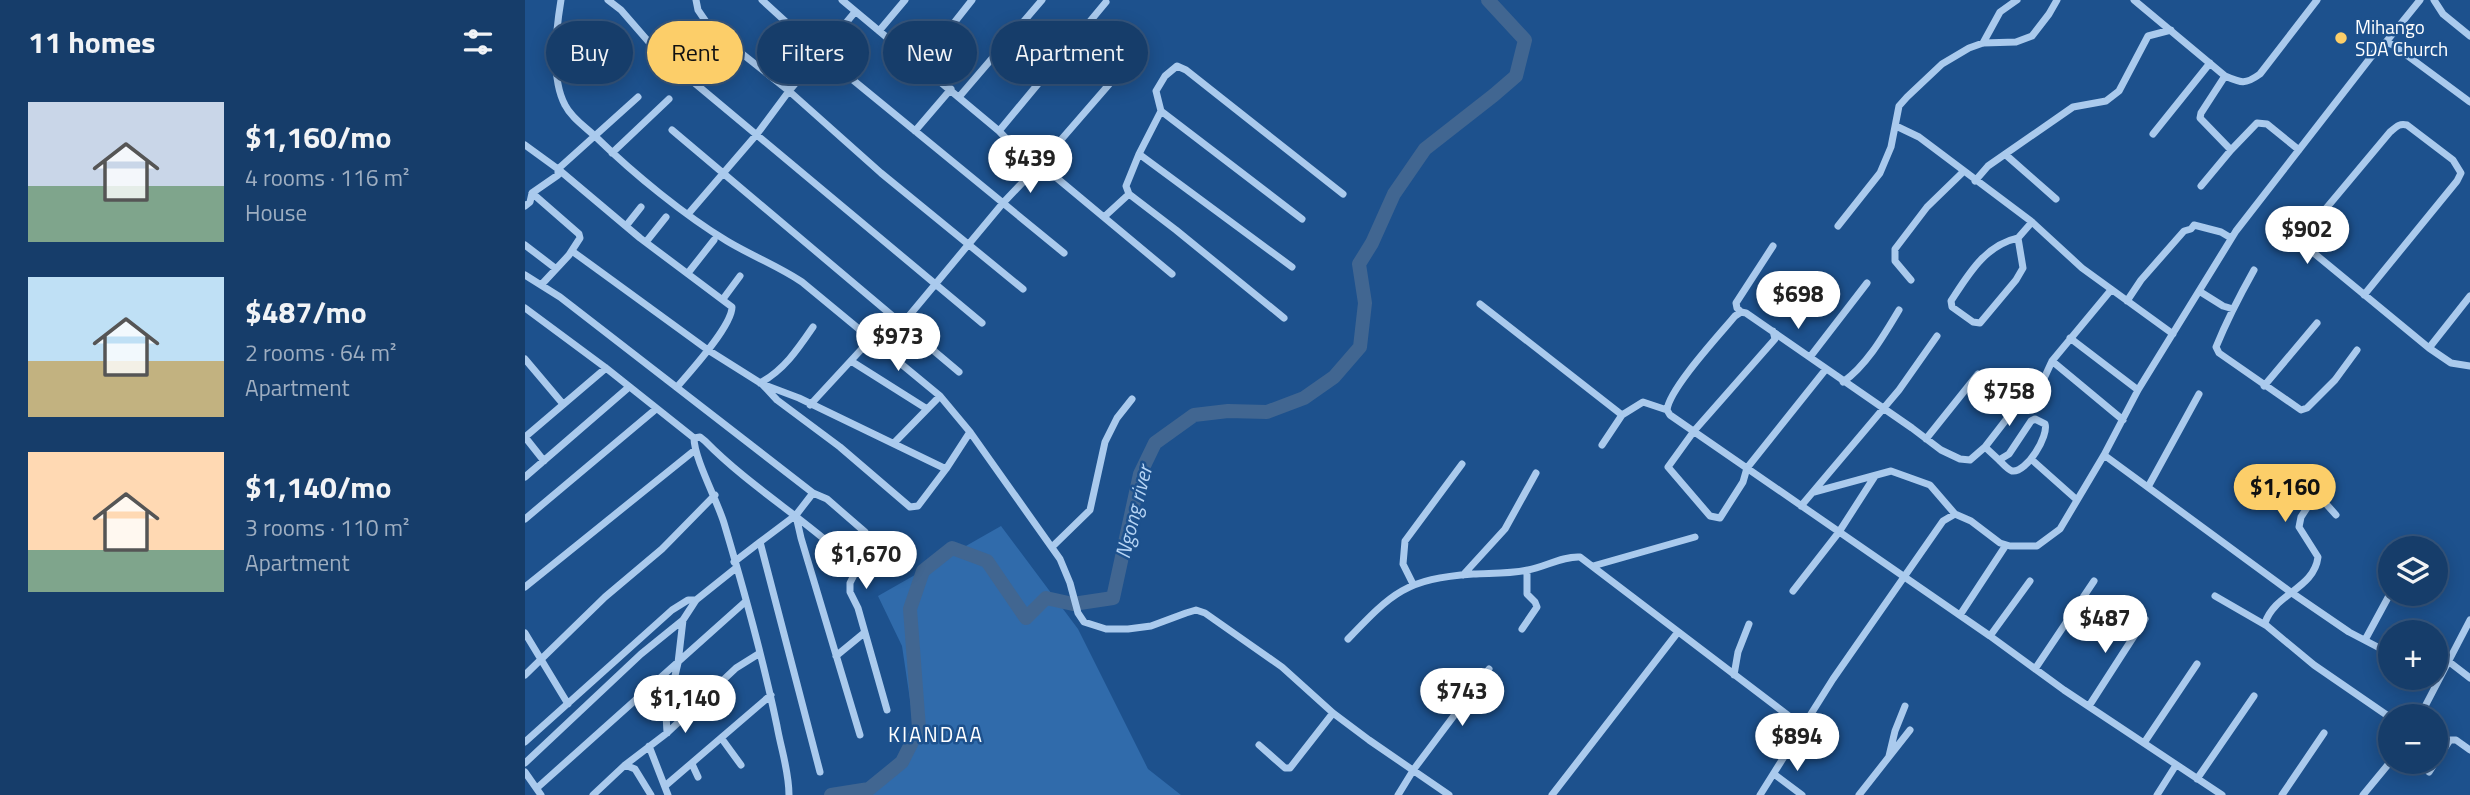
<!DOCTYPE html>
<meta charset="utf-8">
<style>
:root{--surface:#163d6a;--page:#1f4470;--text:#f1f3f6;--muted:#9eaec1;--line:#35567e;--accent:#fcce69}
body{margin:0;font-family:"Titillium Web",sans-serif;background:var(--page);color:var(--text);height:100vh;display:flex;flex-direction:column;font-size:26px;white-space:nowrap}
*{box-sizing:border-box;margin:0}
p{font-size:23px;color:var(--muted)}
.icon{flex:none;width:38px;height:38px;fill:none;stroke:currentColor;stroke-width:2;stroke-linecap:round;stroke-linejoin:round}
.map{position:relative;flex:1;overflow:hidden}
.sheet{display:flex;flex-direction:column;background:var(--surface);width:525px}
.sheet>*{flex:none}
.banner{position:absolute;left:21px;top:21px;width:665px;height:63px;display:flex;gap:14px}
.buttons{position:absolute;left:1853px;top:536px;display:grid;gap:14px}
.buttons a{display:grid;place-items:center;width:70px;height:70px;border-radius:50%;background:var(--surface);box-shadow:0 4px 18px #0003,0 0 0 2px var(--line);font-size:35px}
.price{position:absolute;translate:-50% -60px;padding:0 16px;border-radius:24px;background:#fff;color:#222;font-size:23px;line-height:46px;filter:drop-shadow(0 2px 4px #0008)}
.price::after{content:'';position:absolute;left:50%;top:42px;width:21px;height:16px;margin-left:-10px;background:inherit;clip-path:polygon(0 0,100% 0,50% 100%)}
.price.selected{background:var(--accent);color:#111}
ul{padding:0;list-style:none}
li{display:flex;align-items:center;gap:21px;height:175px;padding:0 28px}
li span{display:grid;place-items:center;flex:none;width:196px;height:140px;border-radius:0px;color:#555}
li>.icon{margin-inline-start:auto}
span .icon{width:84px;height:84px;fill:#fffc;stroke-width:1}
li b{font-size:30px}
h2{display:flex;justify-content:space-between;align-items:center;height:84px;padding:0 28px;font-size:30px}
.tag{padding:0 24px;border-radius:32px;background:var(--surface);box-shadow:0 4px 18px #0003,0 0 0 2px var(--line);font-size:24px;line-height:63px}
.tag.selected{background:var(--accent);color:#111}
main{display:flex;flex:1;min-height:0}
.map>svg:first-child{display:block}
.green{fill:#306bab}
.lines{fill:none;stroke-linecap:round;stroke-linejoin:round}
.river{stroke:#416691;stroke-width:14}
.minor{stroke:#aacaed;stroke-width:7}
.poi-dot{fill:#fcce69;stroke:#1d518d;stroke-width:2.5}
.labels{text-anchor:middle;stroke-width:5;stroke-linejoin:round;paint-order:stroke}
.poi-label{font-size:19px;fill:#fff;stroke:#1d518d;text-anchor:start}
.water-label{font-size:21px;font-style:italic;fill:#b6d4f4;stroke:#1d518d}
.neighbourhood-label{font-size:21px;letter-spacing:2px;fill:#fff;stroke:#1d518d}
</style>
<main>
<section class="sheet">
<h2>11 homes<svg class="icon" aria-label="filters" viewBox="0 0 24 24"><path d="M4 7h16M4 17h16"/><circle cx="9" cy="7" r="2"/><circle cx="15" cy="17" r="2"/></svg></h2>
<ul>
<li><span style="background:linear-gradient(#c9d6e8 60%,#7fa58c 0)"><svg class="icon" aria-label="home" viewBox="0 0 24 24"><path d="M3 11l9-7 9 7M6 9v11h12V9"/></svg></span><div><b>$1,160/mo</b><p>4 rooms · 116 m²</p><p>House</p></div></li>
<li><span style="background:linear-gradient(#bfe0f5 60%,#c2b280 0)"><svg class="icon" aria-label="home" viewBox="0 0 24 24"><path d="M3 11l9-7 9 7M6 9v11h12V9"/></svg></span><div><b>$487/mo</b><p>2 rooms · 64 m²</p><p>Apartment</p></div></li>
<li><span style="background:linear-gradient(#ffd9b3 70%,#7fa58c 0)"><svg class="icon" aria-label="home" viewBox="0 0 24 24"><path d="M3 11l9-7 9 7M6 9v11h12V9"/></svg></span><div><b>$1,140/mo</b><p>3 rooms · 110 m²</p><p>Apartment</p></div></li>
</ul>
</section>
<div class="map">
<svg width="1945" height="795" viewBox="0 0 1945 795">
<rect width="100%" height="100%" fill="#1d518d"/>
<path class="green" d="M476 526 553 629 623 769 656 795H334L392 747 377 646 353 596Z"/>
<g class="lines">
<path class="river" d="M306 795 344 789 377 762 394 728 385 609 398 571 427 548 462 561 501 618 521 598 548 604 588 598 615 474 630 443 669 415 703 411 742 412 779 398 809 377 835 347 840 303 834 264 847 243 869 194 900 149 969 95 991 76 1000 40 963 0"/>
<path class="minor" d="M36 0C31 30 25 77 40 105 47 119 62 128 73 139 109 174 159 215 202 241 227 256 253 266 277 282L415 396 445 432 535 559 545 583 553 613 559 622 581 629H603L626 626 661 613 671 610 680 613 757 667 808 713 844 740 924 795
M83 0 96 10 129 48 166 80 457 323
M171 0 173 10 186 29 264 91 356 173 498 289
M237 0 295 53 539 253
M317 0 474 131 492 150 515 164 647 274
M1609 0 1700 76C1716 83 1720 85 1735 74L1792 0
M1909 0 1918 14 1945 36
M354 31 380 0
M1861 42 1895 0
M1458 43 1475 12 1492 0
M395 66 447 0
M1700 76 1676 113 1675 118 1706 150
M434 97 517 0
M636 111 777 219
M1371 126 1394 137 1507 222 1557 268 1648 334
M147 130 434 372
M390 131 426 89
M474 131 581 2
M1628 134 1685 63
M0 145 33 169 115 238 207 307C207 326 165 372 152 387
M87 153 144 99
M614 154 767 267
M1481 155 1531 199
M1450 181 1463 166 1548 107 1581 101 1594 91 1623 36 1646 30
M1676 186 1706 150 1732 123 1742 124 1774 150
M7 193 54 234 55 238 44 255 17 284
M604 194 651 230 759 318
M0 206 5 202 7 193 33 175V169L113 97
M164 213 232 134 264 91 330 12
M579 217 604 194 601 186 614 154 636 111 631 91 640 76 652 66 661 70 818 194
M101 226 116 207
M1313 226 1355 173 1366 147 1374 106 1382 97 1417 64 1444 48 1458 43 1491 42 1507 36 1524 14 1532 0
M1493 238 1498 268 1491 280 1455 323 1448 322 1427 307 1426 301C1443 275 1460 245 1493 238Z
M1493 238 1507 222
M121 242 141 217
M0 245 30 268
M47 251 183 350 237 384 252 400 315 447 385 507 393 506 421 469 445 432
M1729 270C1715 295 1702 320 1691 347L1694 353 1776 410 1782 408 1810 380 1832 350
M163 273 189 240
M0 275 35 297 288 493 302 499 340 532
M1386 280 1370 261V249L1402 207 1438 172
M1586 290 1527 361 1516 385 1494 403 1460 447 1445 460 1435 459 1416 450 1387 428 1221 313 1216 312 1210 316C1195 334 1144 389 1142 410L1145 415 1465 636 1539 690 1697 795
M1674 291 1698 306 1708 309
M1839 295 1932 181 1936 173 1928 160 1882 125C1874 123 1871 127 1865 132L1788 224C1782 237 1780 242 1790 254L1904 348 1926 363 1945 366
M198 299 215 276
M1602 301 1616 280 1659 231 1666 229 1669 225 1696 232 1706 238
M955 304 1097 415 1118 402 1142 410
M0 308 81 368 169 438 175 437 180 441C225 487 282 520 329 565L332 569 325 583V592L333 608 362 710
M1216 312 1212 308 1211 303 1248 246
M378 323 478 203 515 164 613 51
M1248 331 1250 339 1169 431 1143 467 1185 516 1195 518 1218 482 1222 468 1301 369
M1545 338 1613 390
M1904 348 1945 296
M1285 357 1342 283
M0 359 38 404
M326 361 402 409
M1527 361 1598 420
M1318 382C1342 365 1359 335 1374 310
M235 383C259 370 273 349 288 327
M237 384 274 398 421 469
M1739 386 1792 323
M285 405 345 340
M0 437 81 368
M0 437 19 461
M169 438C169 458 192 500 199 523 219 590 238 658 252 726 256 749 264 771 264 795
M1401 439 1453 374
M369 443 415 396
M1077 445 1097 415
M1460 447 1474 460C1477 463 1483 470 1487 471 1502 473 1524 435 1520 424L1510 419 1506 421 1484 454 1474 460
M1579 455 1767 593 1824 632 1866 654
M1506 459 1552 500
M0 477 104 387
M1623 487 1674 394
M1289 492 1366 471 1405 485 1430 514
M288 493 271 515 235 542 295 772
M1276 506 1374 390 1412 336
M271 516 276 538 335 735
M0 519 131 409
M527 547 565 510 580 442 592 418 607 399
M1889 548V547
M209 562 235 542
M1068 566 1170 537
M938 575 980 529 1011 473
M888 584 878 564 880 541 937 464
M0 587 170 450
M1268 591 1314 532 1350 476
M1690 596 1742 626 1789 665 1866 718
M1435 615 1481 545
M1742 626 1740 623C1750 593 1789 589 1793 557L1774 527 1776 517 1789 497H1795L1811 515
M997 629 1012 607 1010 602 1002 594V571
M0 633 43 704
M1465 636 1505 581
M823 639C868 592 881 579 948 574 966 573 985 574 1003 570 1020 567 1037 556 1055 557L1277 726
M1840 640 1866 592
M311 656 339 633
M1923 661 1945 678
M1510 669 1569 581
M0 675 80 597 137 549 190 495
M1209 675 1213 652 1224 624
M1564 706 1620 619
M1895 716 1945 620
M142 733 141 714 153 663 158 620
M197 739 216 765
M0 742 147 610 163 600H171
M1619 743 1672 664
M734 745 760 768H765L808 713
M124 746 143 795
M1364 756 1370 731 1380 706
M1911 761 1925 740H1931L1945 750
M0 763 116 654 158 620 171 600 211 568
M167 764 173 777
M100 765 110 769 126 795
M0 772 16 795
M1904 772 1911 761
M1249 774 1277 795
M1672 779 1729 696
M140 786 246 695
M12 788 220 602
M68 795 100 765 142 733 211 668 235 653
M873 795 889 769 964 669
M1027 795 1153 632
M1235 795 1308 679 1418 521 1430 514 1446 521 1475 543 1485 546H1512L1535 529 1579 455 1613 390 1711 231 1853 48 1861 42 1868 45 1945 102
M1334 795 1385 730
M1632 795 1651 765
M1757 795 1799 733
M1838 795 1866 761"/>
</g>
<circle class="poi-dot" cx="1816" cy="38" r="7"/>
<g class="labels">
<g class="poi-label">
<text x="1830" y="34">Mihango<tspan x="1830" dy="22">SDA Church</tspan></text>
</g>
<g class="water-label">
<text transform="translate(609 512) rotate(-76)" y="7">Ngong river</text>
</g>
<g class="neighbourhood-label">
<text x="411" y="742">KIANDAA</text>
</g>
</g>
</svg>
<div class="buttons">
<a><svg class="icon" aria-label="layers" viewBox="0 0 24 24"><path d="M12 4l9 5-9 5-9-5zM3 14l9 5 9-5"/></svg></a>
<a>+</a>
<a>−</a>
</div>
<b class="price" style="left:505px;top:195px">$439</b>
<b class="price" style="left:1782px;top:266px">$902</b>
<b class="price" style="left:1273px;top:331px">$698</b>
<b class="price" style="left:373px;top:373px">$973</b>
<b class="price" style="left:1484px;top:428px">$758</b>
<b class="price selected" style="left:1760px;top:524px">$1,160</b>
<b class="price" style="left:341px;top:591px">$1,670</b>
<b class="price" style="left:1580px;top:655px">$487</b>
<b class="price" style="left:937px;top:728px">$743</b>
<b class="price" style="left:160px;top:735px">$1,140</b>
<b class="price" style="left:1272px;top:773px">$894</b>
<div class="banner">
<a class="tag">Buy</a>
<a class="tag selected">Rent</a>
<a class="tag">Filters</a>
<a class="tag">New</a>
<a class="tag">Apartment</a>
</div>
</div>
</main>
